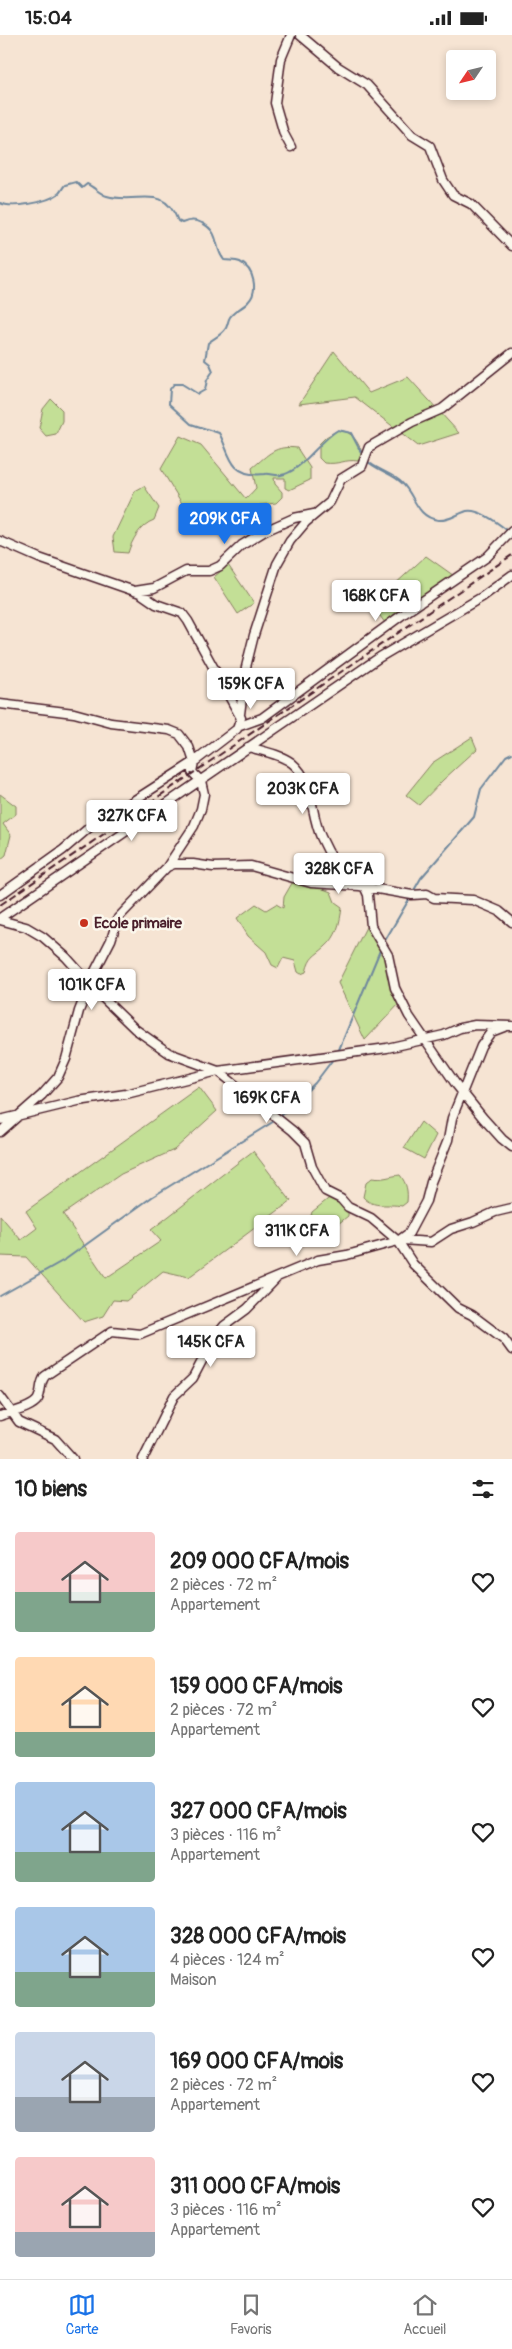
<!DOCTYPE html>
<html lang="fr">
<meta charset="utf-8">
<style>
:root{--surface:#fff;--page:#f6f6f6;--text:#222;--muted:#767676;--line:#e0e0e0;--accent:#1a73e8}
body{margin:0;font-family:Pangolin,sans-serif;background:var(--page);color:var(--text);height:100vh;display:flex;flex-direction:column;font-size:19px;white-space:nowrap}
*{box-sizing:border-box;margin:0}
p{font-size:16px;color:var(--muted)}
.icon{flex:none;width:28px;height:28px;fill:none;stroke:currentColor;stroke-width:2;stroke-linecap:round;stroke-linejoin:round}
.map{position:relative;height:1424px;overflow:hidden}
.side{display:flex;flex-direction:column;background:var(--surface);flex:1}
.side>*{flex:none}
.needle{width:32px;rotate:235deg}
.buttons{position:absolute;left:446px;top:15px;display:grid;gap:10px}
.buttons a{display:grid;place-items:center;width:50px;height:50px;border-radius:5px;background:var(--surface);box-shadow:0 2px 8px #0003;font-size:25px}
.price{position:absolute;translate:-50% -42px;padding:0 11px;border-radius:5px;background:#fff;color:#222;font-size:16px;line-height:32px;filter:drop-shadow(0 1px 2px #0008)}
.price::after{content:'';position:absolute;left:50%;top:30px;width:15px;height:11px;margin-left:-8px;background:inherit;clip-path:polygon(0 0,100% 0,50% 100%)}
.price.current{background:var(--accent);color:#fff}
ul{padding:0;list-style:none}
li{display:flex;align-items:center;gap:15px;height:125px;padding:0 15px}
li span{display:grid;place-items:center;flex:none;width:140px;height:100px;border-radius:5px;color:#555}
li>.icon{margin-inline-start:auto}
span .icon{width:60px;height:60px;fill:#fffc;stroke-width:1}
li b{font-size:21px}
h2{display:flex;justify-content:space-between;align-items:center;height:60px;padding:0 15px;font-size:21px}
.status{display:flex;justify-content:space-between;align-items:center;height:35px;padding:0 25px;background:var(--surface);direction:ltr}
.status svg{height:14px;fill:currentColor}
.tab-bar{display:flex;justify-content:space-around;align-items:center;height:70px;border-top:1px solid var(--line);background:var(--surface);font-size:14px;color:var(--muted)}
.tab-bar a{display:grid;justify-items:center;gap:2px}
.tab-bar .current{color:var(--accent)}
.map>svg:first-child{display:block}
.green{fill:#c3df96;stroke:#867f60}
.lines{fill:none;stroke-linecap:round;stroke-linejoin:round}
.stream{stroke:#6f889d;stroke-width:2}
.minor-casing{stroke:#4a1f2b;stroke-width:11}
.minor{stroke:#fbf7ec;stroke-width:8}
.rail{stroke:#4a1f2b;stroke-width:2;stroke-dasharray:8 4;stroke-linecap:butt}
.poi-dot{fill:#c8321e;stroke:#fbf7ec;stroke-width:2}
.labels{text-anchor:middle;stroke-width:5;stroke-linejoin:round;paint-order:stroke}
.poi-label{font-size:15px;font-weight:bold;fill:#4a1f2b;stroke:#fbf7ec;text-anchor:start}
</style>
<div class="status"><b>15:04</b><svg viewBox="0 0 49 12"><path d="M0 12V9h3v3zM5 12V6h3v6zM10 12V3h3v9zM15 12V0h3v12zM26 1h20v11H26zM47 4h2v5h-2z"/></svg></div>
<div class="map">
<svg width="512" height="1424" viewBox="0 0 512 1424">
<rect width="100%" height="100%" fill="#f6e4d3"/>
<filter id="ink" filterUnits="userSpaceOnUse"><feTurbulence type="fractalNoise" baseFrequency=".02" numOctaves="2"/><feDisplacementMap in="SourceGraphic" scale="10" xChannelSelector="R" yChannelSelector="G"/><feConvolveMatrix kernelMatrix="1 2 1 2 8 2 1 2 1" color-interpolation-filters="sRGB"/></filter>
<g filter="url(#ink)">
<path class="green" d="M334 316 369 358 408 342 459 398 418 411 355 362 299 369Z
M51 364 62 375V386L56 399 46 401 39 393 43 374Z
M338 395C353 396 358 407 363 420L358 426C344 424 340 430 324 428L319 423V409L326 402Z
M180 401 201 410 246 464 256 453 252 433C269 419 275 410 297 413L310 433V445L289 455 285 453V443H274L275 449 282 457V462L276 468 260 470 236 489 225 479 200 498 161 434Z
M144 451 159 473 154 485C140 490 132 505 128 518L115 517 113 502 135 456Z
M426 521 457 543 388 592 372 570Z
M228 530 254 568 238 579 214 542Z
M472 702 477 714 443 745 419 770 406 760 432 728Z
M0 759 16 771V779L3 789 11 800 6 820 0 825Z
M295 843 331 857 335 867 342 872C340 888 337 902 325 912 314 922 310 921 306 937L301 939 298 937 295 926 283 923 278 933 272 930 266 917 248 901 237 883 256 869 266 875 276 869 283 873 284 862Z
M370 884 388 920 401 967 365 1005 338 948Z
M199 1052 217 1076 174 1115 121 1139 63 1179 106 1243 161 1206 151 1195 253 1116 291 1166 189 1242 163 1236 126 1266 113 1265 103 1281 84 1287 26 1222 0 1221V1180L21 1205 37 1193 26 1176Z
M421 1087 436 1100 424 1124 404 1113Z
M400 1140C407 1149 408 1156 407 1167L402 1171C387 1168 374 1174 363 1162L366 1148 372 1143C382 1145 390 1141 400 1140Z
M333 1160 348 1172V1181L328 1197 324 1192 314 1195 309 1187 312 1177Z"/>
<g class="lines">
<path class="stream" d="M0 168C12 174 48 167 58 159 61 157 62 153 65 150L76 147 82 153 87 149C94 152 100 159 107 161 138 170 163 147 178 186L182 188C189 185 195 184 202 188 221 198 213 211 224 225 230 226 235 225 240 227 254 234 259 256 248 267 243 273 235 275 230 282 228 285 228 289 226 293 222 300 214 303 208 308L205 325 210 329 213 336 207 345 205 355 198 359 182 349H174L170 354 169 369 191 389 219 398C225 408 228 424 236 432 244 440 256 440 265 439 270 438 275 441 281 440 300 438 320 405 338 395L351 398 363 421
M366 425C376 435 392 438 402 448 415 460 416 482 438 485 449 486 455 480 464 477 476 471 498 488 508 496
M413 857 421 843 474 782 481 754 506 721 512 718
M383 909 411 861
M338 1017 381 913
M280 1082 315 1048 334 1023
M0 1261 66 1224 152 1162 276 1085"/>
<defs>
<path id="minor" d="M291 0 281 24 275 68 284 99 291 112
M300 0 338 32 367 50 412 100 430 111 443 145 453 160 471 169 512 211
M0 506 39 523 140 558 156 569 182 578 188 586 241 683 237 694 194 727 130 768 91 791 63 815 0 860
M135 556 154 553 186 536H209L220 531 242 510 265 496 294 483 314 479
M0 669 74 678 111 688 169 695 179 699 189 712 194 727 192 737 201 746 204 759 201 774 194 791 167 832 118 883 111 905 94 938 79 976 66 1024 58 1042 42 1060 0 1097
M240 679 246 632 254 600 277 529 290 506 306 487 330 467 341 444 362 431 369 412 412 387 442 374 512 318
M240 691 262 683 402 580 487 522 512 496
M248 712C262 716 280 719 292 728 314 746 310 778 321 802 329 820 339 836 353 850
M167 832 174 829H193L213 832 251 831 311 848 360 851 412 860 427 859 434 863 473 865 499 876 512 887
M364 851 368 860 371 891 388 920 395 953 409 981 455 1048 483 1083 502 1104 512 1112
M0 883 380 622 482 562 512 540
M0 885 26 892 43 902 66 922 104 964 135 994 169 1018 218 1036 293 1096 305 1108 312 1132 325 1156 341 1164 348 1172 371 1183 398 1206 413 1229 458 1273 472 1280 504 1304 512 1315
M0 1085 78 1066 126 1059 218 1036 387 1013 444 1000 460 993 475 990 512 991
M402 1205 431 1207 451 1194 473 1187 495 1177 512 1173
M0 1361 19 1387 55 1404 73 1424
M0 1381C10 1377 32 1374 38 1364 42 1356 39 1349 45 1341L112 1296 140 1299 318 1225 347 1220 398 1206 409 1198 426 1166 431 1147 448 1105 452 1083 481 1011 491 997 504 992
M143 1424 174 1361 193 1343 214 1303 224 1291 247 1274 276 1244"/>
</defs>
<use href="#minor" class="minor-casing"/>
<use href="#minor" class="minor"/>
<path class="rail" d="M0 870 512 520"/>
</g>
</g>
<circle class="poi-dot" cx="84" cy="888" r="5"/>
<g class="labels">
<g class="poi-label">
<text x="94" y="893">Ecole primaire</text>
</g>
</g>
</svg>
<div class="buttons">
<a><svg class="needle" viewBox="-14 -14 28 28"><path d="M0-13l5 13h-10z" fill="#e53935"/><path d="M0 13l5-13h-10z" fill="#767676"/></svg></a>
</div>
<b class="price current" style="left:225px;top:510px">209K CFA</b>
<b class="price" style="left:376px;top:587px">168K CFA</b>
<b class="price" style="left:251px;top:675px">159K CFA</b>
<b class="price" style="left:303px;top:780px">203K CFA</b>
<b class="price" style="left:132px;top:807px">327K CFA</b>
<b class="price" style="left:339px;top:860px">328K CFA</b>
<b class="price" style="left:92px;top:976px">101K CFA</b>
<b class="price" style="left:267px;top:1089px">169K CFA</b>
<b class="price" style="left:297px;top:1222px">311K CFA</b>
<b class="price" style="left:211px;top:1333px">145K CFA</b>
</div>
<section class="side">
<h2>10 biens<svg class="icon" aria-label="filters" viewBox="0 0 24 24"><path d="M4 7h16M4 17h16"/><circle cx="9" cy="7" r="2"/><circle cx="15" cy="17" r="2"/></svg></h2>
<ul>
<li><span style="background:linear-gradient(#f6c9c9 60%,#7fa58c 0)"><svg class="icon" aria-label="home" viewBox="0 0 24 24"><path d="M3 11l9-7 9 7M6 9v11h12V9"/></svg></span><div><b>209 000 CFA/mois</b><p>2 pièces · 72 m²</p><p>Appartement</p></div><svg class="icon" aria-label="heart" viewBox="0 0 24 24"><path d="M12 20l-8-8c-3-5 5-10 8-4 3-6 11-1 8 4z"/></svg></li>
<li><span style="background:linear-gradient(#ffd9b3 75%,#7fa58c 0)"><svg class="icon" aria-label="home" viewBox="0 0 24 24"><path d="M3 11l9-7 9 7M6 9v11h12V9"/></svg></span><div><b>159 000 CFA/mois</b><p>2 pièces · 72 m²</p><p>Appartement</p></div><svg class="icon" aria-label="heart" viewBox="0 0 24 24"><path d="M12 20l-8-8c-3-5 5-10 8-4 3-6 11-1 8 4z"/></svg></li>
<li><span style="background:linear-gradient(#a9c7e8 70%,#7fa58c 0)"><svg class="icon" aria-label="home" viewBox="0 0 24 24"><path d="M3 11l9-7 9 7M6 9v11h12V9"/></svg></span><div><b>327 000 CFA/mois</b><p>3 pièces · 116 m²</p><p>Appartement</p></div><svg class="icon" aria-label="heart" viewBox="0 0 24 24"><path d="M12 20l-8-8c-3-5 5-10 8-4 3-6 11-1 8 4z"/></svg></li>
<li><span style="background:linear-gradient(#a9c7e8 65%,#7fa58c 0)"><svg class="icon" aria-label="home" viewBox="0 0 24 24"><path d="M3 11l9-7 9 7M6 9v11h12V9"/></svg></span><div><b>328 000 CFA/mois</b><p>4 pièces · 124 m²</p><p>Maison</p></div><svg class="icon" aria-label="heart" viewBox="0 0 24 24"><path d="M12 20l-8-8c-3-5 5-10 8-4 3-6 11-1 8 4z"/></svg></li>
<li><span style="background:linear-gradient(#c9d6e8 65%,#9aa5b1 0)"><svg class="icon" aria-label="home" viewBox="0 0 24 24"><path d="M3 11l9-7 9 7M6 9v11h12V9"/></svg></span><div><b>169 000 CFA/mois</b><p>2 pièces · 72 m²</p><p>Appartement</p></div><svg class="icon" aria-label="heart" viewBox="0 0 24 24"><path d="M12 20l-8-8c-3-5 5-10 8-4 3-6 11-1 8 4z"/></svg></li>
<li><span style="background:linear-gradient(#f6c9c9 75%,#9aa5b1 0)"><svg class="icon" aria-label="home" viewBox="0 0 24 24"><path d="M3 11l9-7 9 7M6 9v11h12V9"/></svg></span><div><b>311 000 CFA/mois</b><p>3 pièces · 116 m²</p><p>Appartement</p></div><svg class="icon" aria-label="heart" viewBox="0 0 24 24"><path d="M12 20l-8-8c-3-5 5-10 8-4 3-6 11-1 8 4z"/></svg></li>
</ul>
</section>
<nav class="tab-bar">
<a class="current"><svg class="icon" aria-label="map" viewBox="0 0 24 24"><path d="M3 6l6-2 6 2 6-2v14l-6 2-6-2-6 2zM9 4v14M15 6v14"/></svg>Carte</a>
<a><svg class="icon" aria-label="saved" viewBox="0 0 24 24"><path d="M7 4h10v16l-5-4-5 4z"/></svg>Favoris</a>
<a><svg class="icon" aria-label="home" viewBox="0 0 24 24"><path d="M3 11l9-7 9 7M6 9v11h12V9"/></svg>Accueil</a>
</nav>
